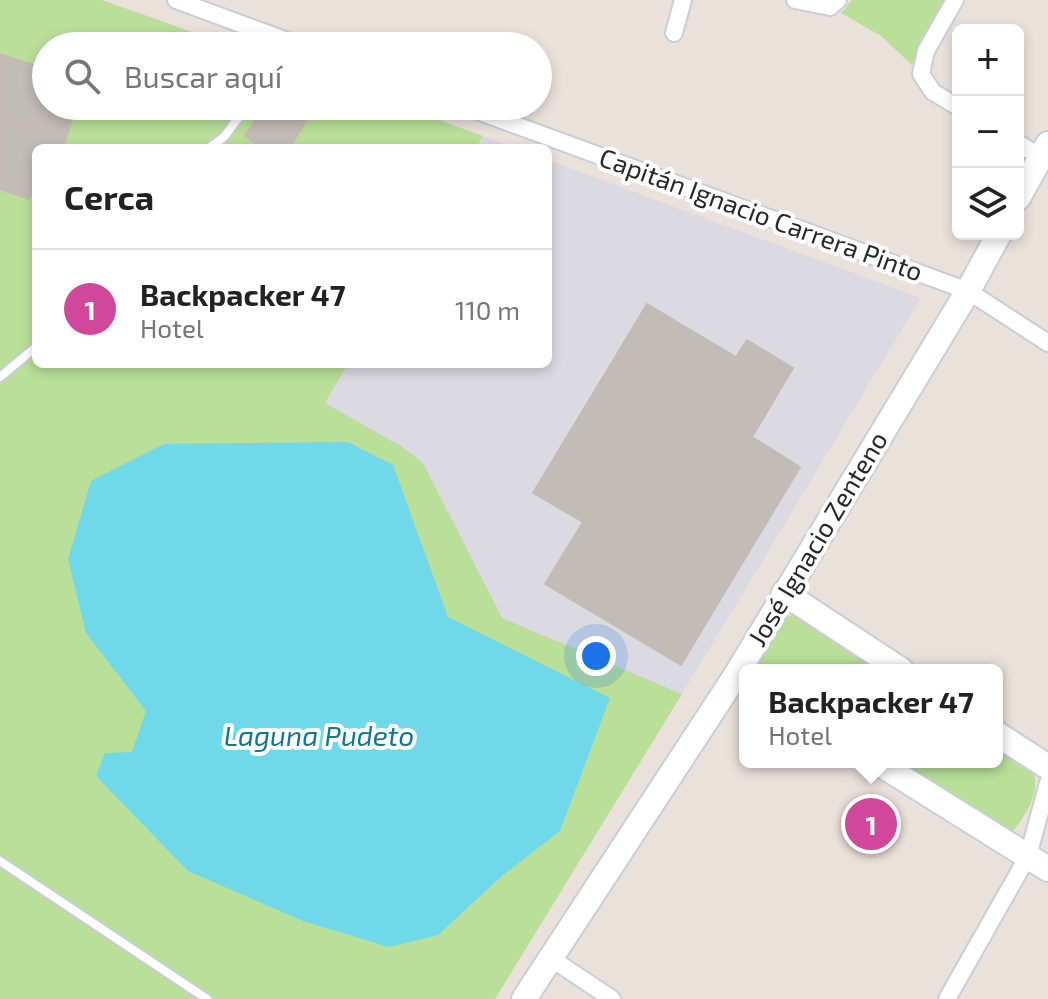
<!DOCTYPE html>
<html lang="es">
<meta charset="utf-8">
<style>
:root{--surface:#fff;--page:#f6f6f6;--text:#222;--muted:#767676;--line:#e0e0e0;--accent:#b45309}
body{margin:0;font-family:"Exo 2",sans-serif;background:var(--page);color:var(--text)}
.controls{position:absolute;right:24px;top:24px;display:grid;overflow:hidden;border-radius:12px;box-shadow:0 4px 12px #0003}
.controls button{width:72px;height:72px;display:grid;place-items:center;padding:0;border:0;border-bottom:2px solid var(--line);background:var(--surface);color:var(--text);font:40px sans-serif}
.you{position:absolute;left:596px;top:656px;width:28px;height:28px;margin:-20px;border:6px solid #fff;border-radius:50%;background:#1a73e8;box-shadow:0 0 0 12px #1a73e833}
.badge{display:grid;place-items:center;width:52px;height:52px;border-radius:50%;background:var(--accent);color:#fff;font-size:26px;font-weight:700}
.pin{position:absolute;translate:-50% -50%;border:4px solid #fff;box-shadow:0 2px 8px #0006}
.popup{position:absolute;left:739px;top:664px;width:264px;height:104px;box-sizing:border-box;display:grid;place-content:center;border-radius:12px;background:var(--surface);filter:drop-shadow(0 2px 6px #0005);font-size:26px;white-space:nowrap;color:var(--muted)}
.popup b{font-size:30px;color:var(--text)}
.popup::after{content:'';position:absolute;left:50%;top:100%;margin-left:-16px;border:16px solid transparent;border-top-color:var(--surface)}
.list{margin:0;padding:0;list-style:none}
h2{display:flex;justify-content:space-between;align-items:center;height:104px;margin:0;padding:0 32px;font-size:34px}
h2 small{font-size:26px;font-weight:400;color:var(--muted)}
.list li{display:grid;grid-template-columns:52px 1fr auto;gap:24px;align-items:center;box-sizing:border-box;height:120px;padding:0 32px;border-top:2px solid var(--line)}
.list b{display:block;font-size:30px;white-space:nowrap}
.list p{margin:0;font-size:26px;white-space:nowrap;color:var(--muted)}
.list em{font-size:26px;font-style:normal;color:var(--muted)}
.icon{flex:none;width:44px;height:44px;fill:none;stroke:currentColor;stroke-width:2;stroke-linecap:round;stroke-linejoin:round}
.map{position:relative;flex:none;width:1048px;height:999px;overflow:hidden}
.search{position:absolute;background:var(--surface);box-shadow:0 4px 12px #0003;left:32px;top:32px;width:520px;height:88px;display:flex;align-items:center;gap:20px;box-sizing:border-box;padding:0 28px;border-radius:44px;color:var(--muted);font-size:30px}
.panel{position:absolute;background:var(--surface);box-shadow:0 4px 12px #0003;left:32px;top:144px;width:520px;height:224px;border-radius:12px}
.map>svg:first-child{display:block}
</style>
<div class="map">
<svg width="1048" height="999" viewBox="0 0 1048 999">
<rect width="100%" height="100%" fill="#eae1da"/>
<!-- industrial -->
<path fill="#dbdae2" d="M483 136 516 148H476Z
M548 160 921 298 682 694 478 608 325 403 348 364H548Z"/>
<!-- green -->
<path fill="#b9df98" d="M0 0H102L232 46H46V106H401L483 136 476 148H36V364H348L325 403 401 446 423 463 502 618 682 694 495 999H0Z
M852 0H954L912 65 881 36 841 13Z
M802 612 890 670H760L758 664 787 617Z
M997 741C1006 747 1023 754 1029 763 1045 787 1027 814 1012 832L900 762H997Z"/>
<!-- water -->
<path fill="#70d9e9" d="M348 442 393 465 448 617 610 698 560 831 503 875 438 935 389 947 303 921 188 871 96 776 105 753 132 752 146 711 86 633 68 559 91 481 164 444Z"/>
<!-- building -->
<path fill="#c2bbb6" stroke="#c5bcb4" stroke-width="2" d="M0 54 46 69V106H76L67 135 0 114Z
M264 106H316L289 148H263L245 136Z
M0 114 67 135 63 148H36V182L29 199 0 189Z
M647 304 736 357 747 340 793 368 752 437 800 467 681 665 545 584 583 522 533 493Z"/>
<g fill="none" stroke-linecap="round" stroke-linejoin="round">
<!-- lane casing -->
<g stroke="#c8ced9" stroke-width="12">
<path id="lane" d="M209 148 224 137 247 106
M0 377 36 347
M0 861 207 999"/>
</g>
<!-- street casing -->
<g stroke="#c8ced9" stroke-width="20">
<path id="street" d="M176 0 301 46
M795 0 830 7 838 0
M955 0 926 51 921 74 933 92 958 107
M674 33 683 0
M464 106 968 291 1048 343
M1018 143 1040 157
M549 957 612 999
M947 999 1028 856 1048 783"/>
</g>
<!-- secondary casing -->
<g stroke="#c8ced9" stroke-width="28">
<path id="secondary" d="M1018 198 1048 144
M784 593 901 670
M997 734 1048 767
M877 762 1048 869
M524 999 736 675 968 291 999 234"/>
</g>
<!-- lane -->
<use href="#lane" stroke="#fff" stroke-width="8"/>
<!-- street -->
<use href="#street" stroke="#fff" stroke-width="16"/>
<!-- secondary -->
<use href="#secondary" stroke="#fff" stroke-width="24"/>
</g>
<g text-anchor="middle" stroke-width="8" stroke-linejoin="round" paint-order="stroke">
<!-- street labels -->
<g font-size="26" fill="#282828" stroke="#fff">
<text transform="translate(761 215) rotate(20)" y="9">Capitán Ignacio Carrera Pinto</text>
<text transform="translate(818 539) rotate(-59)" y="9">José Ignacio Zenteno</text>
</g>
<!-- water labels -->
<g font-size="28" font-style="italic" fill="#127791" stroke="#fff">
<text x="319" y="746">Laguna Pudeto</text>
</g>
</g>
</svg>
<div class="controls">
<button>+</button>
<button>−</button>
<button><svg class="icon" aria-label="layers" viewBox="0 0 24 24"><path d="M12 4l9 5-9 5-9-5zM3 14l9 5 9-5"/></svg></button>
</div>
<div class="you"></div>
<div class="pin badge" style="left:871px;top:824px;background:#d1479c">1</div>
<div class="popup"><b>Backpacker 47</b>Hotel</div>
<div class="search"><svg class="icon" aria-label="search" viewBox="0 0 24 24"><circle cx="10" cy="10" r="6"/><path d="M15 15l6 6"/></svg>Buscar aquí</div>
<section class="panel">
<h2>Cerca<small></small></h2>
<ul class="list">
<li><span class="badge" style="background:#d1479c">1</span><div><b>Backpacker 47</b><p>Hotel</p></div><em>110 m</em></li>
</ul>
</section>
</div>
